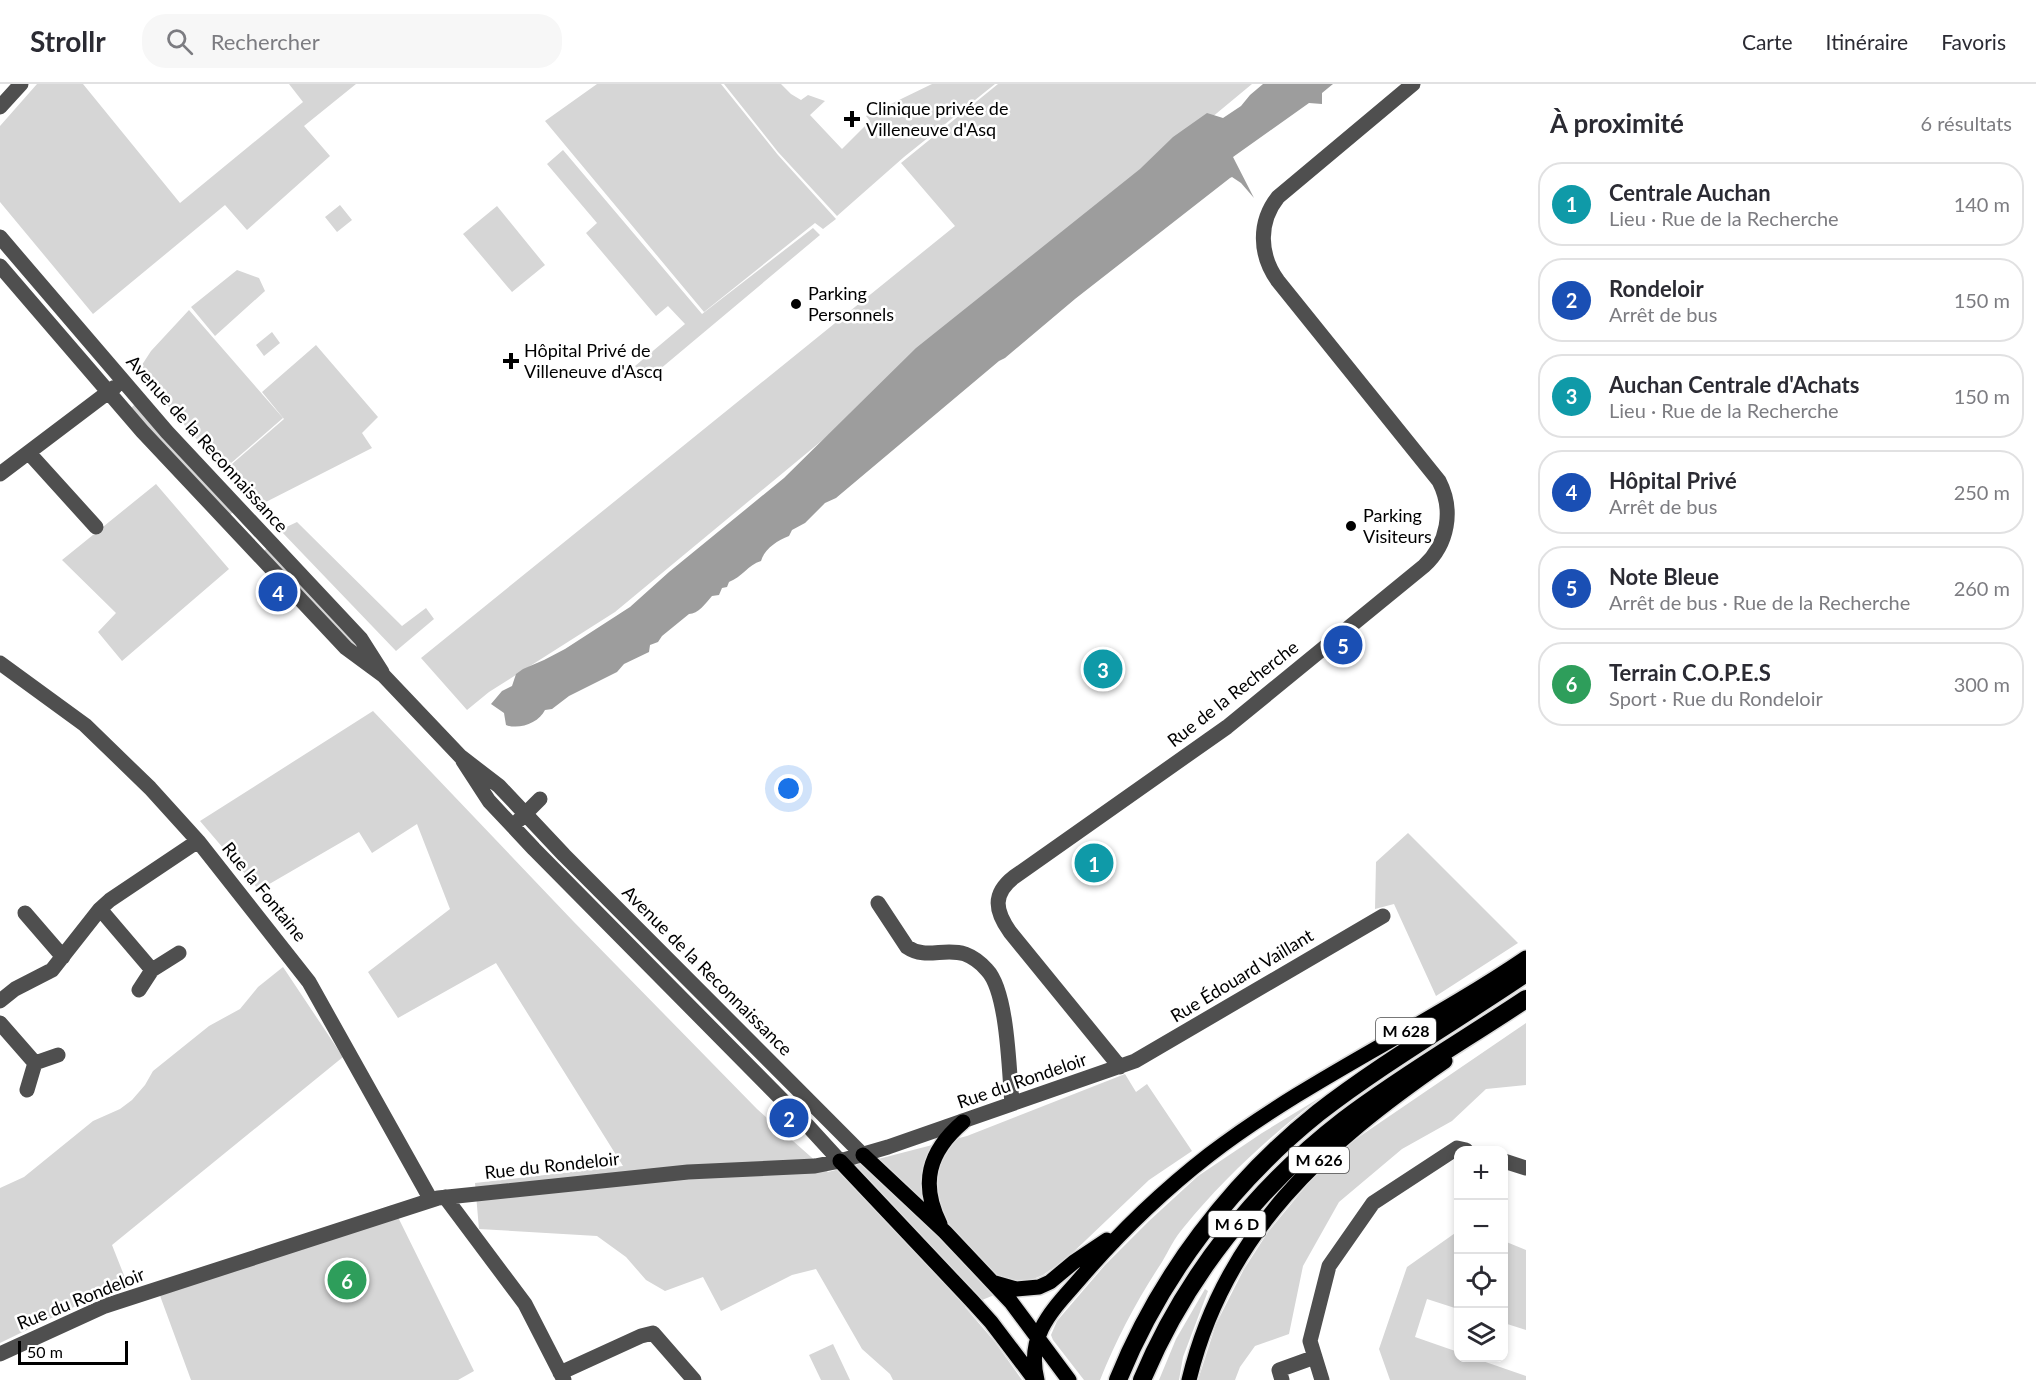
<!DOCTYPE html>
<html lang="fr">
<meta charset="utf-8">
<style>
:root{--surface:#fff;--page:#f7f7f7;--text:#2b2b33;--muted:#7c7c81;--line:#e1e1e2;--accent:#d93025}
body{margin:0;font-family:Lato,sans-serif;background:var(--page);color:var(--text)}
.controls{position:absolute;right:18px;bottom:18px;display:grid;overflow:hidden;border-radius:12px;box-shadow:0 3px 9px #0003}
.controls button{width:54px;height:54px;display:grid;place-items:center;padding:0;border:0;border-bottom:2px solid var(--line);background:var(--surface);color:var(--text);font:30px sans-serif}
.scale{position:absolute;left:18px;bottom:15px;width:110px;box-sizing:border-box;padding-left:6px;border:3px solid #000;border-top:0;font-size:16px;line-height:21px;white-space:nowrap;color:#000;-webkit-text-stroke:4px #fff;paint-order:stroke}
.you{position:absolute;left:789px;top:705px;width:21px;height:21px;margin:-15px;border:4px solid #fff;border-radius:50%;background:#1a73e8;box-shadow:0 0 0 9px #1a73e833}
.badge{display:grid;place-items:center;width:39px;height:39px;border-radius:50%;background:var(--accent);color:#fff;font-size:20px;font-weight:700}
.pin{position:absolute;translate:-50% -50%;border:3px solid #fff;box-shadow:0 2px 6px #0006}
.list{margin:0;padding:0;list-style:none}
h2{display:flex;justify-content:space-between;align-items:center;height:78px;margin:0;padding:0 24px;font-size:26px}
h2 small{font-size:20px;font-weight:400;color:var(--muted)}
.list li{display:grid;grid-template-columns:39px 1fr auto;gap:18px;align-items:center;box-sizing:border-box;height:84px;margin:0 12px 12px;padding:0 12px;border:2px solid var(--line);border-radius:24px}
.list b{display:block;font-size:22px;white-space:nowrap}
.list p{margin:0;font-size:20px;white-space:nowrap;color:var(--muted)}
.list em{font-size:20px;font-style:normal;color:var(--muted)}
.icon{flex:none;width:33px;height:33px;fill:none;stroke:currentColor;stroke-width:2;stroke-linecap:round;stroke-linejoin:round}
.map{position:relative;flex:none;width:1526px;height:1296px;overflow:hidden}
header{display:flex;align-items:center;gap:36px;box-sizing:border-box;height:84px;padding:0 30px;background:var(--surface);border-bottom:2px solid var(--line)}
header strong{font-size:28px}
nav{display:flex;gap:33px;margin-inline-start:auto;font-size:21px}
.search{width:420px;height:54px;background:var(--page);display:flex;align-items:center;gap:15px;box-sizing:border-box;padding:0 21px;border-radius:24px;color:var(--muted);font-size:22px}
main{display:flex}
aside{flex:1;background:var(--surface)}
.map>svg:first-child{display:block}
</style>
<header>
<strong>Strollr</strong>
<div class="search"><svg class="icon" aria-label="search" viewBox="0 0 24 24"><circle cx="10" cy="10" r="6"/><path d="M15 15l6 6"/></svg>Rechercher</div>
<nav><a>Carte</a><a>Itinéraire</a><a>Favoris</a></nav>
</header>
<main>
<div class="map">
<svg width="1526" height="1296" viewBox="0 0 1526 1296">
<rect width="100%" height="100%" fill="#fff"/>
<!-- green -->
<path fill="#d6d6d6" d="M37 0H83L180 119 303 18 289 0H356L304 42 330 72 247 146 225 121 93 230 0 118V42Z
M597 0H721L778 71 836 135 823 145 815 139 704 228 545 37Z
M724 0H781L791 10 801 16 808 11 825 17 810 31 842 65 870 37 866 32 932 0H995L904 73 837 132 778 68Z
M998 0H1252L615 528 489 608 467 626 421 574 955 142 901 79Z
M563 66 702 230 813 144 820 151 647 296 635 282 685 240 668 222 656 232 586 149 597 139 547 80Z
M340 121 352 136 337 148 325 133Z
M497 122 545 181 512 208 463 150Z
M237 186 259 194 265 207 215 252 191 223Z
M189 226 283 334 223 386 138 287 151 267Z
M272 248 280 259 264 272 256 261Z
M316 261 378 333 362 349 372 364 260 421 225 386 284 335 262 308Z
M136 319 235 426 228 433 129 326Z
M156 400 229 485 122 577 98 548 116 529 62 476Z
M297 438 402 542 426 524 434 535 396 567 280 446Z
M269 462 352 551 361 572 261 470Z
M373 627 573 837 757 1025 828 1088 967 1052 1125 990 1136 1008 1147 1000 1192 1067 1149 1096 1066 1175 1043 1191 965 1223 995 1258 1022 1296H893L890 1290 862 1265 816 1185 792 1191 721 1227 703 1193 665 1207 646 1196 626 1173 597 1152 479 1145 475 1099 623 1082 496 879 398 934 368 888 450 825 417 740 372 769 359 748 259 806 200 737Z
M1408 749 1518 859 1436 912 1394 820 1375 825 1376 778Z
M283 883 343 973 112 1161 129 1204 74 1223 0 1259V1104L24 1093 93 1037 120 1025 132 1016 145 1001 153 987 209 942 240 925 258 903Z
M1526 939V1001L1486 1005 1452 1037 1402 1065 1339 1118 1303 1182 1289 1250 1255 1262 1240 1283 1235 1296H1198L1216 1240 1244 1185 1268 1148 1311 1096 1353 1057Z
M1321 1013C1271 1051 1224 1094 1184 1143 1175 1153 1169 1166 1162 1178 1137 1216 1117 1254 1100 1296H1084L1053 1256 1051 1251 1057 1237 1105 1181 1149 1137 1198 1092 1262 1049Z
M392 1121 474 1287 458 1296H191L159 1209Z
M1458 1147V1225L1427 1215 1415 1253 1458 1268V1274H1474L1526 1292V1296H1390L1379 1265 1407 1183Z
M1504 1157 1526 1166V1246L1504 1239Z
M1205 1205 1208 1207 1183 1273 1179 1296H1159L1176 1255Z
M833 1260 850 1296H821L809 1271Z"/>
<!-- water -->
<path fill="#9d9d9d" d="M1263 0H1333L1322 9V20L1309 19 1233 73 1254 114 1241 99 1232 93 1230 94 1075 215 1005 274 999 277 836 414 825 419 805 439 792 446 789 452C777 457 765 464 761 477 748 481 742 493 729 498L727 503 722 504 719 511 712 512C706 519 698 530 689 530L662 552 658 558 650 561 649 568 624 580 617 588 569 612 552 625 545 626C539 639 519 646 506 641L504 629 491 620 502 607 512 602 516 590 523 585 544 576 565 565 630 523 669 488 784 394 916 264 1140 85 1173 53 1207 29 1223 34 1241 22 1250 11Z"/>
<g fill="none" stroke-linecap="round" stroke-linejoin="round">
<!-- major casing -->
<g stroke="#dbdbdb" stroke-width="18">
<path id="major" d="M863 1071 945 1148 1011 1218 1069 1296
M840 1077 972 1217 991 1238 1035 1296
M940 1140C920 1100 928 1068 963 1038
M995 1199 1016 1205 1039 1203 1050 1198 1074 1178 1107 1156
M1037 1296C1025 1248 1056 1223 1084 1190 1122 1146 1164 1106 1209 1071 1308 995 1423 944 1526 874
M1189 1296C1225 1147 1325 1060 1445 977"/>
</g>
<!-- highway casing -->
<g stroke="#dbdbdb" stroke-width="21">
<path id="highway" d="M1118 1296C1160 1192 1231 1099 1318 1029 1384 978 1457 936 1526 889
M1142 1296C1185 1193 1256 1104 1344 1036 1402 992 1466 955 1526 915"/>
</g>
<!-- minor -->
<path stroke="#4f4f4f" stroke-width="15" d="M0 23 21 0
M0 153 167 348 361 555 382 588
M0 182 142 347 346 564 384 592 460 672 499 702 564 771 863 1071
M29 369 96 443
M0 390 115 303
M0 579 85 641 150 704 198 757 309 898 431 1116
M463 677 489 717 534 765 807 1041 840 1077
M519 736 540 715
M878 819 907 863C926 876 944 863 965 870 973 873 981 879 987 886 1008 908 1009 988 1012 1020
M100 825 152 886 139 906
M25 829 63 873
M152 886 179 869
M0 917 15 905 52 886 100 825 110 816 198 757
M0 939 35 979 27 1006
M35 979 58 971
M1120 983 1010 848C995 827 992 810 1014 793L1227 643 1424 482C1448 460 1454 426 1439 397L1278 197C1259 171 1258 138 1278 113L1413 0
M1504 1077 1526 1084
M445 1113 525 1220 564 1296
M0 1270 105 1222 438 1114 688 1088 815 1082 840 1077 888 1063 1135 977 1383 832
M560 1289 641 1252 653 1249 694 1296
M1282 1296 1279 1286 1315 1273
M1322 1296 1310 1257 1329 1182 1373 1119 1457 1064 1466 1066"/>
<!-- major -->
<use href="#major" stroke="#000" stroke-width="15"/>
<!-- highway -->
<use href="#highway" stroke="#000" stroke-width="18"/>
</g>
<!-- markers -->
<g fill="#000" stroke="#fff" stroke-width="2">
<path d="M849 26h6v6h6v6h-6v6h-6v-6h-6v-6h6z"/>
<circle cx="796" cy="220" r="6"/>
<path d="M508 268h6v6h6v6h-6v6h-6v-6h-6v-6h6z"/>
<circle cx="1351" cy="442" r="6"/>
</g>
<g text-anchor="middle" stroke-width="5" stroke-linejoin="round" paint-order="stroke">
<!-- shield labels -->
<g fill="#fff" stroke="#4c4c4c" stroke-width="1.5">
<rect x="1376" y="934" width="60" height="26" rx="4.5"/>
<rect x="1289" y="1063" width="60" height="26" rx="4.5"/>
<rect x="1208.5" y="1127" width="57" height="26" rx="4.5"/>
</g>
<g font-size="16" font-weight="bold" fill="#000">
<text x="1406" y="953">M 628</text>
<text x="1319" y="1082">M 626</text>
<text x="1237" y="1146">M 6 D</text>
</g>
<!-- poi labels -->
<g font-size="18" fill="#000" stroke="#fff" text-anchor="start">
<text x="866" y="31">Clinique privée de<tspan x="866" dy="21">Villeneuve d'Asq</tspan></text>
<text x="808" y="216">Parking<tspan x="808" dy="21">Personnels</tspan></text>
<text x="524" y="273">Hôpital Privé de<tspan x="524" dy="21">Villeneuve d'Ascq</tspan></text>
<text x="1363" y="438">Parking<tspan x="1363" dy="21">Visiteurs</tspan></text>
</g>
<!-- street labels -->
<g font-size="18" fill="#000" stroke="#fff">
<text transform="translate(207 360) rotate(48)" y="6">Avenue de la Reconnaissance</text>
<text transform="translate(1233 610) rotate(-38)" y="6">Rue de la Recherche</text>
<text transform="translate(264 808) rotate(51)" y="6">Rue la Fontaine</text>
<text transform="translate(707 887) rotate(45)" y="6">Avenue de la Reconnaissance</text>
<text transform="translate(1242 892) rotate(-31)" y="6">Rue Édouard Vaillant</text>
<text transform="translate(1022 997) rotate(-19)" y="6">Rue du Rondeloir</text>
<text transform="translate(552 1082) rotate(-6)" y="6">Rue du Rondeloir</text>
<text transform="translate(81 1215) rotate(-22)" y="6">Rue du Rondeloir</text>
</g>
</g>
</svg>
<div class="controls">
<button>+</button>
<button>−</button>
<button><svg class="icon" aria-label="locate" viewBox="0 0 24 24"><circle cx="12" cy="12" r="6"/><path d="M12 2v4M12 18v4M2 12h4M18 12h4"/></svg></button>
<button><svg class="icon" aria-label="layers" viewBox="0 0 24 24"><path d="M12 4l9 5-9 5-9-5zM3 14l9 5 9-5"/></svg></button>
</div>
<div class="scale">50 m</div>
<div class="you"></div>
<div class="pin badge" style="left:1094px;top:779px;background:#0f9aa8">1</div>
<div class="pin badge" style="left:789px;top:1034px;background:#1a4fb4">2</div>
<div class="pin badge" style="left:1103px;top:585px;background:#0f9aa8">3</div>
<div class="pin badge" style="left:278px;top:508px;background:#1a4fb4">4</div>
<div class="pin badge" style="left:1343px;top:561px;background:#1a4fb4">5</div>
<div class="pin badge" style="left:347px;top:1196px;background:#2e9e5b">6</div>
</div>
<aside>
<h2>À proximité<small>6 résultats</small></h2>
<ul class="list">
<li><span class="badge" style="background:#0f9aa8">1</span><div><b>Centrale Auchan</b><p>Lieu · Rue de la Recherche</p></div><em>140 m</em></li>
<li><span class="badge" style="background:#1a4fb4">2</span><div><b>Rondeloir</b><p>Arrêt de bus</p></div><em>150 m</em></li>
<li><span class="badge" style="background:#0f9aa8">3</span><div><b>Auchan Centrale d'Achats</b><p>Lieu · Rue de la Recherche</p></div><em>150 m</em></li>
<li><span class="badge" style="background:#1a4fb4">4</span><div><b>Hôpital Privé</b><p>Arrêt de bus</p></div><em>250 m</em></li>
<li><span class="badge" style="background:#1a4fb4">5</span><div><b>Note Bleue</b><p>Arrêt de bus · Rue de la Recherche</p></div><em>260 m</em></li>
<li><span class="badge" style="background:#2e9e5b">6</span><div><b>Terrain C.O.P.E.S</b><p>Sport · Rue du Rondeloir</p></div><em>300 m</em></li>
</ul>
</aside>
</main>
